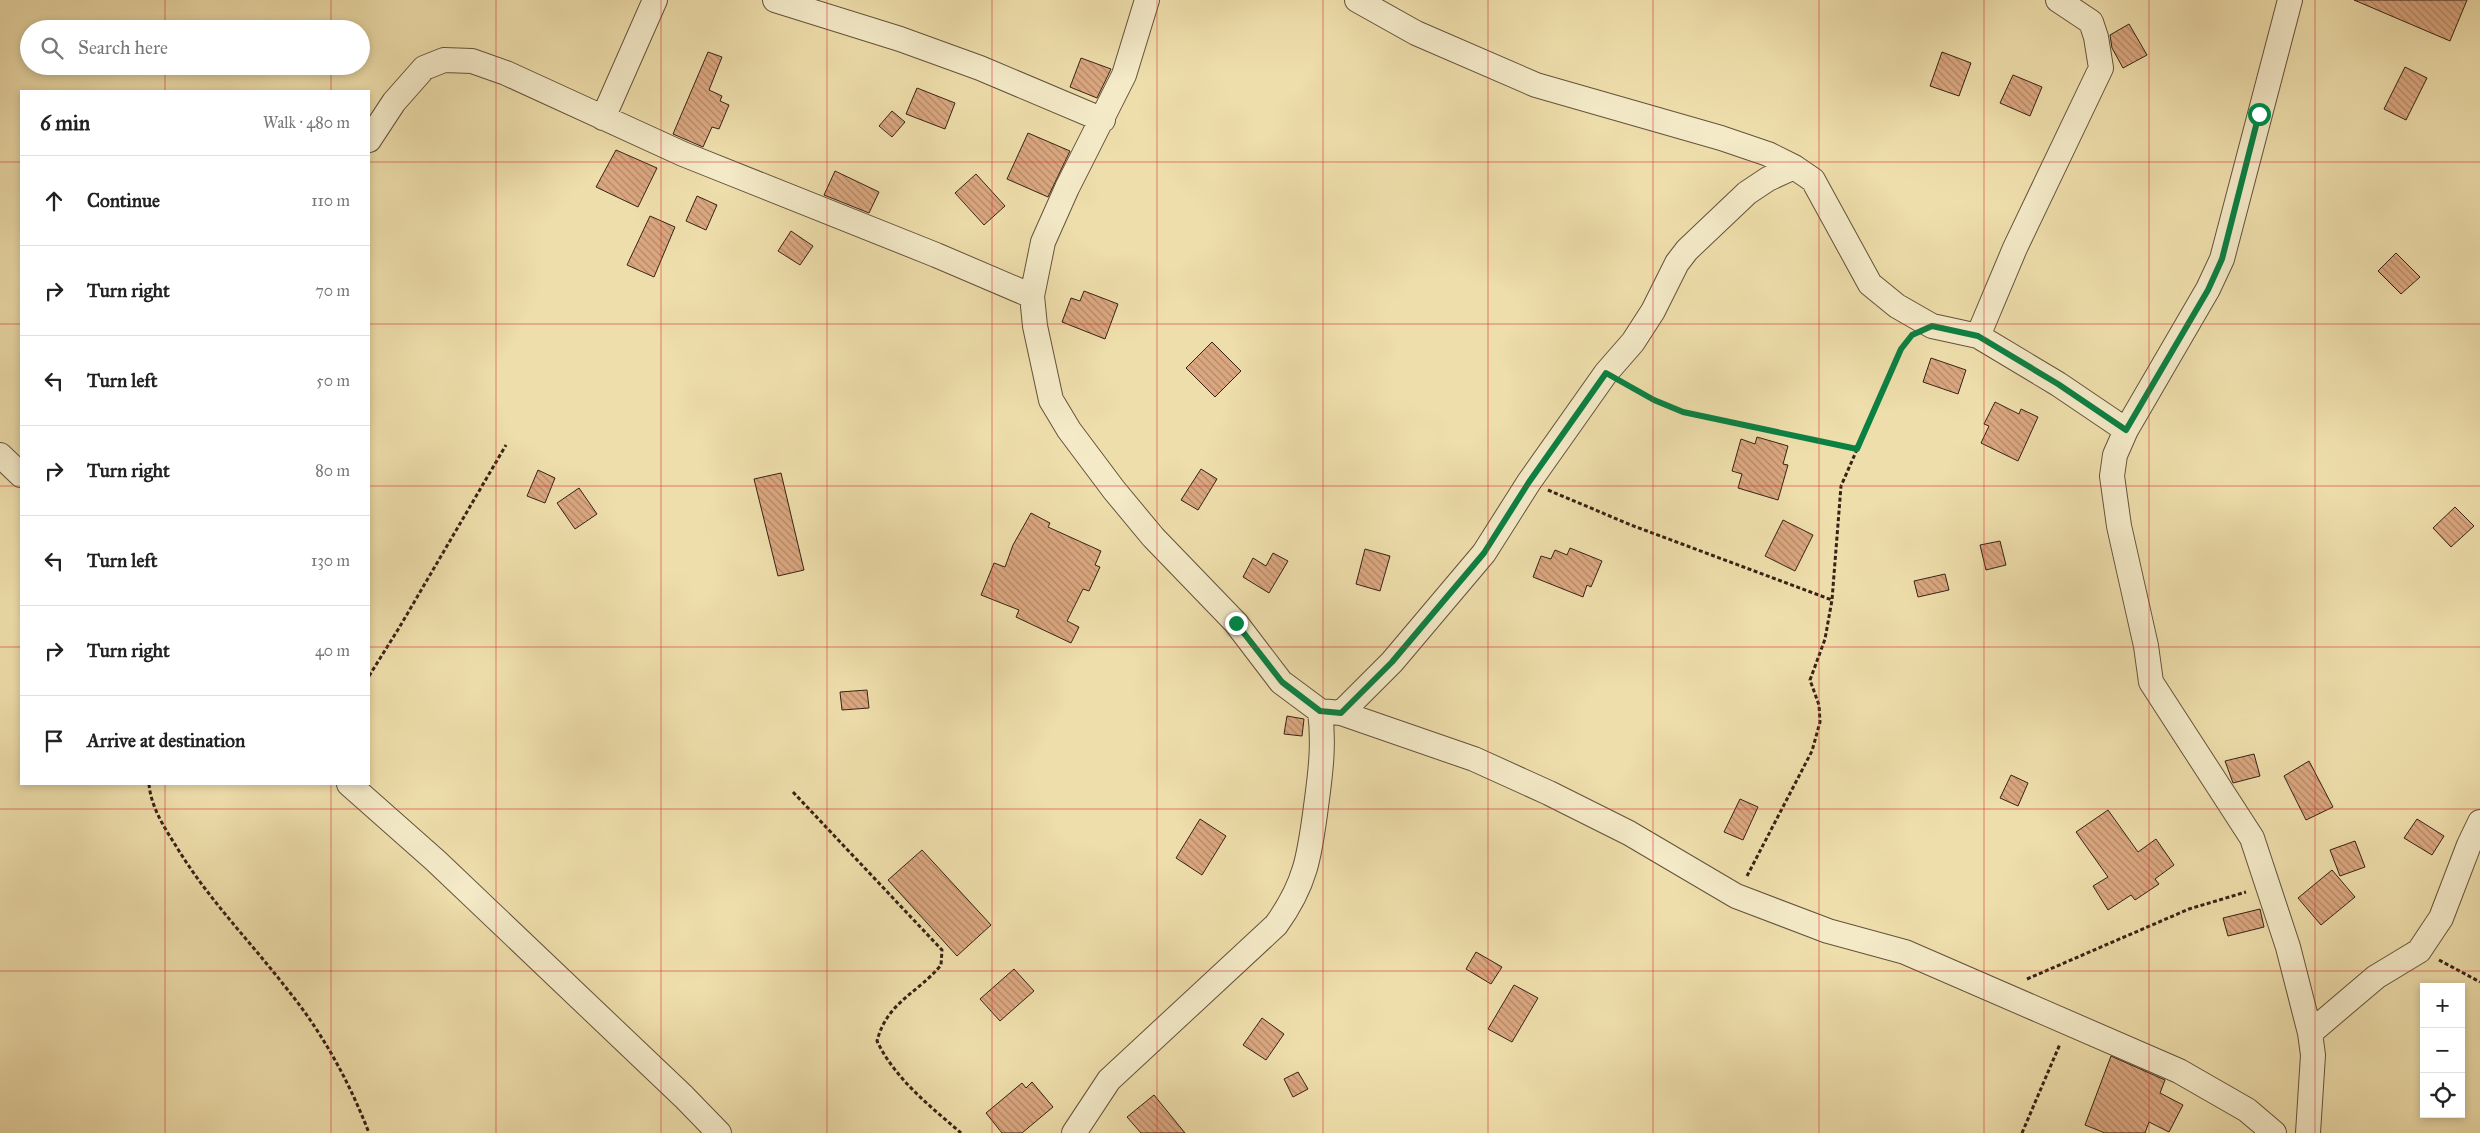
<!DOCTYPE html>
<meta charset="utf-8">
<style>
:root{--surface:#fff;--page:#f6f6f6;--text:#222;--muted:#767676;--line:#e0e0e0}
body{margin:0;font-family:"IM FELL Great Primer",serif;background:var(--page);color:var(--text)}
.controls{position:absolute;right:15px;bottom:15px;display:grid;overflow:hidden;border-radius:0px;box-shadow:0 2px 8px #0003}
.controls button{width:45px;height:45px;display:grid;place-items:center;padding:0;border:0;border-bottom:1px solid var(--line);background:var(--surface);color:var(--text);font:25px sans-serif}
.stop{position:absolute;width:15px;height:15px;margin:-11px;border:4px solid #0b8043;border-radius:50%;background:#fff}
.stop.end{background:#0b8043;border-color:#fff;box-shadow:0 1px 5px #0008}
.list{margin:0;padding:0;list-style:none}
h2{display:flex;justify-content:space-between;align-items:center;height:65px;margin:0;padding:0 20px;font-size:21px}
h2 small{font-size:16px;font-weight:400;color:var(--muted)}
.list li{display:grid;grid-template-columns:32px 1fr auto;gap:15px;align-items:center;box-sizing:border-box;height:90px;padding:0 20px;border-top:1px solid var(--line)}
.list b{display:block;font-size:19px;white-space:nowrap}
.list em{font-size:16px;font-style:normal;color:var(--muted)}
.icon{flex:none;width:28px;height:28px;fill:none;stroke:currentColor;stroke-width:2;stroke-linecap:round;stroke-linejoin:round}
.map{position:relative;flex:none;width:2480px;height:1133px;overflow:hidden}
.search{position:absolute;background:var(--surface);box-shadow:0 2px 8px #0003;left:20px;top:20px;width:350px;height:55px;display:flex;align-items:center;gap:12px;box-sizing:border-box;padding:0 18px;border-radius:28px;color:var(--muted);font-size:19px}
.panel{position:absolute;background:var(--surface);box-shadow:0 2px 8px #0003;left:20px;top:90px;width:350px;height:695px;border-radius:0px}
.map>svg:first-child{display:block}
</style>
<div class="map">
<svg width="2480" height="1133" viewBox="0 0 2480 1133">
<defs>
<pattern id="building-back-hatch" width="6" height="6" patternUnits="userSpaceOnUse" patternTransform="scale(1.25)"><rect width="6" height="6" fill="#dba780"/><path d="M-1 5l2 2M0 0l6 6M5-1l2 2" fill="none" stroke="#b28868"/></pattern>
</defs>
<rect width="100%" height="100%" fill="#eedeab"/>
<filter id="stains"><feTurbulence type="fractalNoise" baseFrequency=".004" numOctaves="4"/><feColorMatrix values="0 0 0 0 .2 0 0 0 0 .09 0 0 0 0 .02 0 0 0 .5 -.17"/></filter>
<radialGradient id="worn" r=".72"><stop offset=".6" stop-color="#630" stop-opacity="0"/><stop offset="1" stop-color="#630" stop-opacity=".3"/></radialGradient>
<!-- building -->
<path fill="url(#building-back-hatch)" stroke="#362316" d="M2354 0H2467L2450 41Z
M2129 24 2147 55 2123 68 2112 48 2110 35Z
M708 52 722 57 709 90 722 96 720 101 729 105 719 129 712 127 703 147 673 134Z
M1942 52 1971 63 1959 96 1930 86Z
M1081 58 1111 69 1097 98 1070 87Z
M2405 67 2427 78 2406 120 2384 109Z
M2013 75 2042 87 2030 116 2000 103Z
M917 88 955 103 945 129 906 114Z
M892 111 905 122 892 137 879 126Z
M1028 133 1070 151 1048 197 1007 179Z
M616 150 657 168 638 207 596 187Z
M835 171 879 192 869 213 824 195Z
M976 174 1005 206 984 225 955 193Z
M697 196 717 205 706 230 686 221Z
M650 216 675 227 654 277 627 265Z
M791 231 813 246 800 265 778 251Z
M2396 253 2420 277 2401 294 2378 271Z
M1084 291 1118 304 1105 339 1062 322 1071 298 1080 301Z
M1212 342 1241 371 1215 397 1186 368Z
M1931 358 1966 370 1958 394 1923 382Z
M1995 402 2019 414 2021 409 2038 417 2018 461 1981 443 1989 426 1984 424Z
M1757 437 1788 446 1783 464 1788 465 1778 500 1738 488 1742 474 1732 471 1741 439 1755 444Z
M1201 469 1217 479 1198 510 1181 500Z
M538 470 555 478 545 503 527 496Z
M781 473 804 570 778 576 754 479Z
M579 488 597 514 575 529 557 503Z
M2455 507 2474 526 2451 547 2433 528Z
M1031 513 1050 523 1048 527 1101 551 1095 565 1100 567 1089 591 1083 589 1067 621 1079 627 1071 643 1016 617 1019 610 981 595 994 563 1005 567 1013 545Z
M1783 520 1813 535 1795 571 1765 556Z
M2000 541 2006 565 1986 570 1980 545Z
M1570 548 1602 561 1591 587 1587 585 1583 597 1533 577 1541 556 1551 559 1555 550 1567 555Z
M1365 549 1390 556 1380 591 1356 584Z
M1273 553 1288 561 1269 593 1243 577 1253 558 1266 566Z
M1945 574 1949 590 1918 597 1914 581Z
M867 690 869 708 842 710 840 692Z
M1287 716 1304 719 1302 736 1284 734Z
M2254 754 2260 776 2233 783 2225 761Z
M2309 761 2333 807 2306 820 2284 776Z
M2011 775 2028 783 2018 806 2000 798Z
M1740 799 1758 807 1743 840 1724 832Z
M2108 810 2138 852 2156 839 2174 865 2155 879 2159 884 2135 900 2131 895 2108 910 2093 886 2108 877 2076 832Z
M1200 819 1226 836 1202 875 1176 858Z
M2417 819 2444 836 2432 855 2404 838Z
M2355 841 2365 867 2340 876 2330 850Z
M922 850 991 925 957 956 888 880Z
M2332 870 2355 897 2321 925 2298 898Z
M2260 909 2264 927 2228 936 2223 918Z
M1476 952 1502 967 1491 984 1466 969Z
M1014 969 1034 991 1000 1021 980 999Z
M1514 985 1538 998 1512 1042 1488 1029Z
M1262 1018 1284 1034 1266 1060 1243 1045Z
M2111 1056 2165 1080 2160 1093 2183 1105 2169 1132 2149 1122 2145 1133H2105L2085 1125Z
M1298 1072 1308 1089 1293 1097 1284 1079Z
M1032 1082 1053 1107 1022 1133H1002L986 1113 1022 1083 1026 1088Z
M1154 1095 1185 1133H1141L1127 1117Z"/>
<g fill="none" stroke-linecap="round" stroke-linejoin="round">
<!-- minor casing -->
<g stroke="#64523b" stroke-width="26">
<path id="minor" d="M775 0 900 39 980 68 1103 120
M1357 0 1416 33 1536 85 1721 138 1768 154 1794 167 1813 180 1870 284 1897 306 1932 326 1978 336 2058 384 2126 430
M2290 0 2222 259 2208 289 2126 430 2115 455 2112 476 2119 526 2146 646 2151 682 2252 838 2288 947 2310 1033 2313 1055 2308 1133
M603 118 655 0
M369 140 394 102 424 68 444 60 472 61 506 73 683 154 936 255 1032 296
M1978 336 2015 248 2101 68 2096 37 2091 22 2058 0
M0 455 21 475
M1320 711 1341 713 1474 759 1549 793 1629 833 1736 896 1828 931 1905 952 2179 1071 2247 1110 2274 1133
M1341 713 1392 662 1484 553 1529 482 1606 373 1633 342 1653 311 1677 263 1687 250 1747 193 1768 179 1794 167
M349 784 436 861 684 1097 719 1133
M2310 1033 2376 977 2419 951 2441 918 2469 845 2480 822
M1074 1133 1109 1080 1276 925C1308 881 1310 851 1317 799 1321 769 1324 742 1320 711L1281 682 1236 623 1153 537 1114 490 1069 430 1051 400 1035 326 1032 296 1043 242 1067 188 1124 75 1147 0"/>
</g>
<!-- path -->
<path stroke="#362316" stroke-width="3" stroke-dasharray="4 2.5" stroke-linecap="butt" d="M1626 385 1655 400 1683 412 1857 449
M1548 490 1631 525 1832 600
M369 676 399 628 506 445
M149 784C151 807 164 827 176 846 208 899 249 940 287 989 322 1032 349 1081 369 1133
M793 792 942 950 941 965C917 994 887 1002 877 1041 895 1079 930 1106 961 1133
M1747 876 1812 751 1820 722 1819 705 1810 680 1825 639 1832 600 1841 486 1901 349 1909 338
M2439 960 2480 982
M2027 979 2189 909 2246 892
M2022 1133 2060 1044"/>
<!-- minor -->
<use href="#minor" stroke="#f4eac8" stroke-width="24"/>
</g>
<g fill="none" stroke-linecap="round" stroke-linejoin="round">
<!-- route -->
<path stroke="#0b8043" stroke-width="6" d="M1236 623 1282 682 1320 711 1341 713 1392 662 1484 553 1529 482 1606 373 1654 400 1683 412 1857 449 1901 349 1912 335 1932 326 1978 336 2058 384 2126 430 2208 290 2222 259 2259 114"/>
</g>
<!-- grid -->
<path fill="none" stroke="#d62828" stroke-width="1" stroke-opacity="0.55" d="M165 0V29M331 0V29M496 0V1133M661 0V1133M827 0V1133M992 0V1133M1157 0V1133M1323 0V1133M1488 0V1133M1653 0V1133M1819 0V1133M1984 0V1133M2149 0V1133M2315 0V1133M165 66V91M331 66V91M0 162H21M369 162H2480M0 324H21M369 324H2480M0 486H21M369 486H2480M0 647H21M369 647H2480M165 784V1133M331 784V1133M0 809H2480M0 971H2480"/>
<rect width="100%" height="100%" filter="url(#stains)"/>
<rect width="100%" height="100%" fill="url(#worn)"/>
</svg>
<div class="controls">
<button>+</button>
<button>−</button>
<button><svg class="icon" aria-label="locate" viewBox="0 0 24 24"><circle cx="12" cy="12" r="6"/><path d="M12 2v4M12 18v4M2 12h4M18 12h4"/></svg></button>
</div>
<div class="stop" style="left:2259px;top:114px"></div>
<div class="stop end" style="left:1236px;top:623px"></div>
<div class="search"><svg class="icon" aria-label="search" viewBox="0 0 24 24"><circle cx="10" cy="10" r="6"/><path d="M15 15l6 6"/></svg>Search here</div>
<section class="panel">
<h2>6 min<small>Walk · 480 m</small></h2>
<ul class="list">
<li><svg class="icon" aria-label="ahead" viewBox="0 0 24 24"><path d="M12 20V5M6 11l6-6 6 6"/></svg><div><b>Continue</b></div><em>110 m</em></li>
<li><svg class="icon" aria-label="right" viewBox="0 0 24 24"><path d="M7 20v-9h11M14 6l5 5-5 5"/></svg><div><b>Turn right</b></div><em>70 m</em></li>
<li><svg class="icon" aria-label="left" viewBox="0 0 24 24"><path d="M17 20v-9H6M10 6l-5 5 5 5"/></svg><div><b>Turn left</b></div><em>50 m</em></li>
<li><svg class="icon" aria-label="right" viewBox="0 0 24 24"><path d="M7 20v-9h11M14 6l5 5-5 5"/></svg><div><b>Turn right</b></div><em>80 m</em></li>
<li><svg class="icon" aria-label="left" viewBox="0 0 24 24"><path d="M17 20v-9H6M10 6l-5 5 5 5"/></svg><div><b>Turn left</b></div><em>130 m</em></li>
<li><svg class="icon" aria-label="right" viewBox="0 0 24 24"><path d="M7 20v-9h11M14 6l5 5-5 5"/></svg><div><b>Turn right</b></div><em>40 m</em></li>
<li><svg class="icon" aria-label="arrive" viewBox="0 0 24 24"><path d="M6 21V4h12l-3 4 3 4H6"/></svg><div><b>Arrive at destination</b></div></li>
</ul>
</section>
</div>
